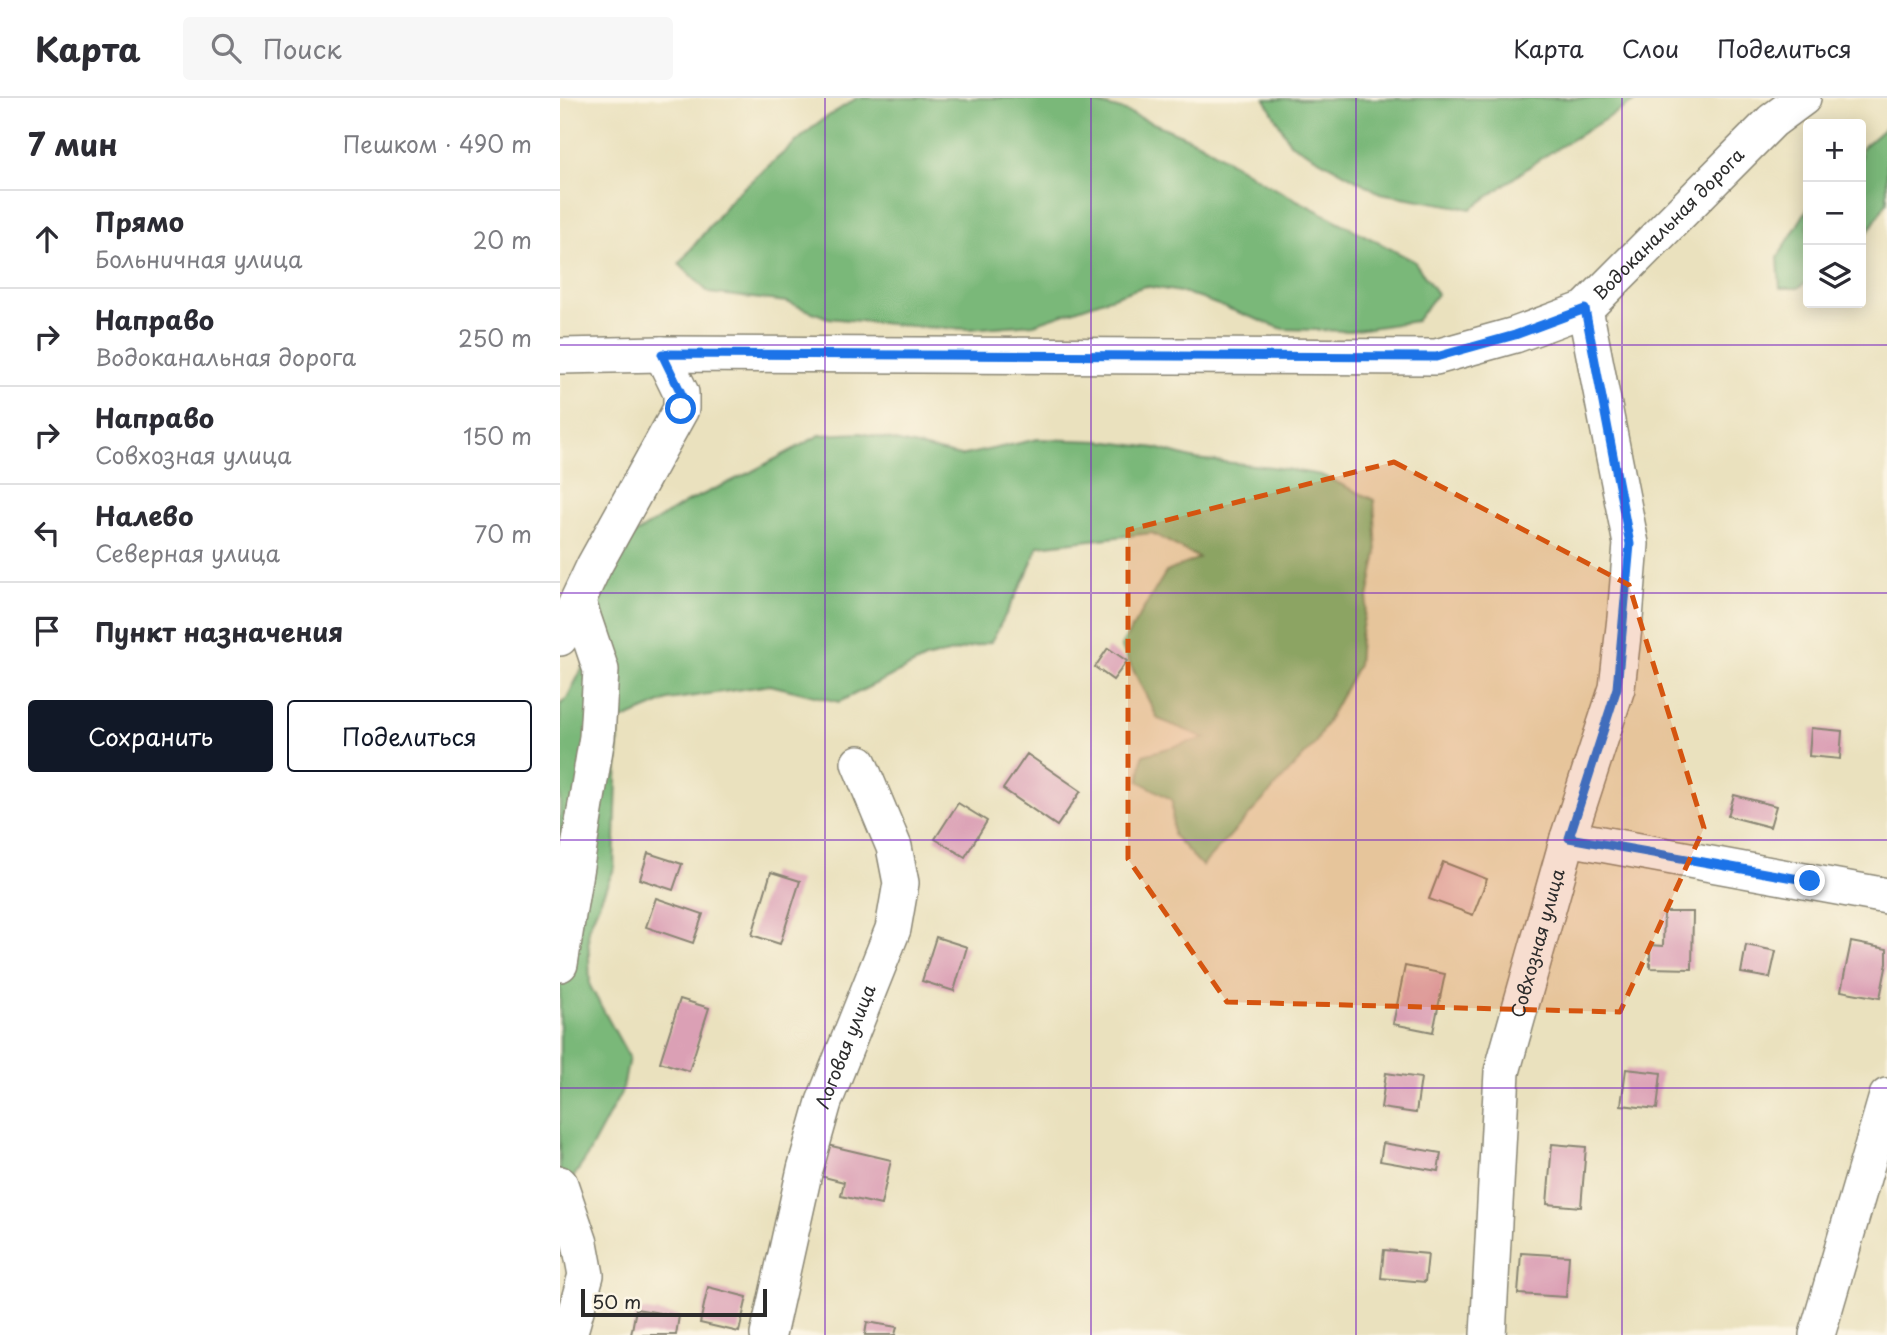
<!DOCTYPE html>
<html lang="ru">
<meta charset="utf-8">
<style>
:root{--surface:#fff;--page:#f7f7f7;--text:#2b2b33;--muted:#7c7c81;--line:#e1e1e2;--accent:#111827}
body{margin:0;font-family:"Playpen Sans",sans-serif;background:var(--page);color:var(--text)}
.controls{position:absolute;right:21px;top:21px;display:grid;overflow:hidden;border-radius:7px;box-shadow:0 4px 18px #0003}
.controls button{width:63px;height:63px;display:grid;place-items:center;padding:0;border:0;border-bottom:2px solid var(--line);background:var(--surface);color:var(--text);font:35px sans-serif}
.scale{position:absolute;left:21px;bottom:18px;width:186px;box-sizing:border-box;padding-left:7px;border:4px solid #2b2b2b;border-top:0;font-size:19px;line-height:24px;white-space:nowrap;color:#2b2b2b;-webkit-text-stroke:5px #fcf5e5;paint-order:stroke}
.stop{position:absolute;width:21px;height:21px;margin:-16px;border:5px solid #1a73e8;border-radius:50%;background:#fff}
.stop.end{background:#1a73e8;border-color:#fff;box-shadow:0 2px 7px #0008}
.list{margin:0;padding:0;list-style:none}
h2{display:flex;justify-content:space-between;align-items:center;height:91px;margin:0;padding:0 28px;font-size:30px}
h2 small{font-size:23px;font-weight:400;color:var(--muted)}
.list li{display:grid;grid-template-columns:46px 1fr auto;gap:21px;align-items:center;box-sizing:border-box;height:98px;padding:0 28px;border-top:2px solid var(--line)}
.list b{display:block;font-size:26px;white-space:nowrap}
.list p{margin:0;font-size:23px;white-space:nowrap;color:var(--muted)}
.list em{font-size:23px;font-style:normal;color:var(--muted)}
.actions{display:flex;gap:14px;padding:21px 28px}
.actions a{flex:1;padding:16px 0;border:2px solid var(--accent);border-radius:7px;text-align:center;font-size:24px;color:var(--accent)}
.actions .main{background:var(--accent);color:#fff}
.icon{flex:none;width:38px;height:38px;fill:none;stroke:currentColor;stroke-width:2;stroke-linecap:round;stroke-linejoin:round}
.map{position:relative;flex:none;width:1327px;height:1237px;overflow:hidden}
header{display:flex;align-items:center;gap:42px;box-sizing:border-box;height:98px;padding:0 35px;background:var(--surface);border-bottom:2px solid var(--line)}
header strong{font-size:33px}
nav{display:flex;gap:38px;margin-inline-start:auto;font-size:24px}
.search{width:490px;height:63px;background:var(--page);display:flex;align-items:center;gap:18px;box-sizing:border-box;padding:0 24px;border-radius:7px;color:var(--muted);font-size:26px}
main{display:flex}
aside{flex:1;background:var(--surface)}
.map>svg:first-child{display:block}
</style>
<header>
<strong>Карта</strong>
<div class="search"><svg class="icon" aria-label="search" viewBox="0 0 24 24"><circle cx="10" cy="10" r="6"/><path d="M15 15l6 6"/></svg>Поиск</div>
<nav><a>Карта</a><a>Слои</a><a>Поделиться</a></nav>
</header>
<main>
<aside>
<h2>7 мин<small>Пешком · 490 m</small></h2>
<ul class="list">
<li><svg class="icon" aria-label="ahead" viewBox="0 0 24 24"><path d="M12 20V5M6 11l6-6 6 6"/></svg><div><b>Прямо</b><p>Больничная улица</p></div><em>20 m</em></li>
<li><svg class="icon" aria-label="right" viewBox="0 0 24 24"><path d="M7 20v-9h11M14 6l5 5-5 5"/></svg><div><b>Направо</b><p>Водоканальная дорога</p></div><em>250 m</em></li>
<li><svg class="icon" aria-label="right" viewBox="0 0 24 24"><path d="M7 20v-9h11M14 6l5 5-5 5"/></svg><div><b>Направо</b><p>Совхозная улица</p></div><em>150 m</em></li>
<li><svg class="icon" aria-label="left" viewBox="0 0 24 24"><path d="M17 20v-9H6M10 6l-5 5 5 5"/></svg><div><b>Налево</b><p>Северная улица</p></div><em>70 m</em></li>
<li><svg class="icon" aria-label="arrive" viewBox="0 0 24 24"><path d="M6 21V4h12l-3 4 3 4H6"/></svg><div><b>Пункт назначения</b></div></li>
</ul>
<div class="actions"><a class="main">Сохранить</a><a>Поделиться</a></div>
</aside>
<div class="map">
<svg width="1327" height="1237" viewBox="0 0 1327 1237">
<rect width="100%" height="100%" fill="#fcf5e5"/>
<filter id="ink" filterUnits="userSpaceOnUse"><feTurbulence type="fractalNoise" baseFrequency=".0143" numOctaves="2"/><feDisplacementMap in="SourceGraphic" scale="14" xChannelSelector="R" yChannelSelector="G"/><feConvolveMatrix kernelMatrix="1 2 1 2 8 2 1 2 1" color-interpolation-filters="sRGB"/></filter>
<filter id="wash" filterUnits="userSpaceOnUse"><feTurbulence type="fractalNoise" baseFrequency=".00686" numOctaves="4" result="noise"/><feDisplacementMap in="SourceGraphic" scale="28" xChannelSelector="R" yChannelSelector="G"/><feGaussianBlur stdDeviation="1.57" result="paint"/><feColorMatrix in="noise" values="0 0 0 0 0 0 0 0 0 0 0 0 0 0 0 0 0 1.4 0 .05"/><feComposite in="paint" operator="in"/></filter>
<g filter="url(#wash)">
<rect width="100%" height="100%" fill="#eae1be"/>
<!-- forest -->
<path fill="#7ab879" stroke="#527252" stroke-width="2" d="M297 0H516L565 13 640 45 706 86 854 163 877 196 856 223 790 233 723 231 626 195 585 188 474 226 409 231 362 229 268 220 227 204 149 195 119 166 174 98 259 24Z
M1080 0 980 61 911 111 820 95 730 45 705 1Z
M1325 30 1327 31V104L1301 145V51Z
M1248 110V183L1238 190H1220L1218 159Z
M301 335 400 358 478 341 541 343 596 350 635 361 712 369 761 377 814 402 817 455 800 539 798 567 755 646 642 768 613 737 612 702 579 683 583 657 645 640 598 621 561 548 606 474 639 460 592 435 478 448 466 478 431 544 365 561 279 604 210 587 108 602 59 623 54 771 28 831 30 888 69 959 63 991 25 1062 0 1099V607L7 600 39 538 40 464 72 438 125 405 191 374 260 337Z"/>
<g id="blocks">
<!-- building -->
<path fill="#dba0b5" d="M548 550 567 563 553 582 535 569Z
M1251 630 1282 633 1280 661 1249 658Z
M467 656 521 693 497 728 443 691Z
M1174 697 1216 708 1210 729 1168 718Z
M398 705 427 723 405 759 375 741Z
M88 755 122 766 113 792 80 781Z
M883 764 927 781 913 817 869 801Z
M211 774 240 783 220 846 192 837Z
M96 800 143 816 133 845 86 829Z
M1104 814H1133L1132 871 1090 870V847L1103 848Z
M376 839 407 849 394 893 362 883Z
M1291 844 1327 851V865L1320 900 1281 893Z
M1186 847 1216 853 1210 880 1181 875Z
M845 868 885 876 873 934 833 926Z
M120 901 149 910 129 973 100 964Z
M1066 971 1101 975 1097 1011 1061 1007Z
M826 975 861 980 856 1015 821 1010Z
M823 1045 881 1055 878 1073 820 1063Z
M263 1046 331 1062 321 1107 281 1098 284 1084 256 1077Z
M992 1046 1026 1049 1021 1109 987 1106Z
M824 1152 868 1156 865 1184 821 1180Z
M961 1155 1009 1158 1006 1199 958 1196Z
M148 1189 187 1199 179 1234 140 1225Z
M76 1211 119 1218 116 1237H71Z
M307 1224 337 1229 335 1237H305Z"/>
</g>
</g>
<g filter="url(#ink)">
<use href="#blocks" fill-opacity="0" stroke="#8a8674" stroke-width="2"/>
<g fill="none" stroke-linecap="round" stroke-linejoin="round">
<!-- minor casing -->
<g stroke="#8a8674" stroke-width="38">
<g id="minor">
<path id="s1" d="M0 258 102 256 876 259 955 237 1025 211 1212 23 1243 0"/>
<path d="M0 540 34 468 121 311V295L102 256"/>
<path d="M1008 740 1327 798"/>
<path d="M0 866 37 639 41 572 18 504"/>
<path d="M0 1086 20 1145 26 1177 9 1237"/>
<path id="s2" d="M208 1237 245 1071 264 1004 333 831 341 785 334 749 299 665"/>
<path id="s3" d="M928 1237 942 974 1008 740 1057 590 1065 520 1071 446 1025 211"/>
<path d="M1257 1237 1327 998"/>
</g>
</g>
<!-- minor -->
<use href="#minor" stroke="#fff" stroke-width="35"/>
</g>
</g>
<g fill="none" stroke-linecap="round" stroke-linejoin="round" filter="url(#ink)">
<!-- route -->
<path stroke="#1a73e8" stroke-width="9" d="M121 311V295L102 256 876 259 955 237 1025 211 1070 446 1057 590 1009 740 1250 783"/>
</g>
<!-- marked area -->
<path fill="#d5540f" fill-opacity="0.2" stroke="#d5540f" stroke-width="5" stroke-dasharray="14 9" stroke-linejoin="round" d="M834 364 1069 487 1144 730 1060 914 667 904 568 761V432Z"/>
<!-- grid -->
<path fill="none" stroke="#7b2cbf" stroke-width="2" stroke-opacity="0.55" d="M265 0V1237M531 0V1237M796 0V1237M1062 0V1237M0 247H1327M0 495H1327M0 742H1327M0 990H1327"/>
<g text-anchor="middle" stroke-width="7" stroke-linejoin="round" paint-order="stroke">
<!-- street labels -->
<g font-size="18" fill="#2b2b2b" stroke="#fcf5e5">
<text dy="6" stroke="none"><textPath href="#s1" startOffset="1152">Водоканальная дорога</textPath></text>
<text dy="6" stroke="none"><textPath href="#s3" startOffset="397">Совхозная улица</textPath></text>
<text dy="6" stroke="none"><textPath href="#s2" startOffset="299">Логовая улица</textPath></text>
</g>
</g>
</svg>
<div class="controls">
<button>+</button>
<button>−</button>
<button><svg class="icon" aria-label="layers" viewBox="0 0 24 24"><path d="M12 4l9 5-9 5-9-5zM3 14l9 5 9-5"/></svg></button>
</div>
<div class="scale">50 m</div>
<div class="stop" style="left:121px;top:311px"></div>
<div class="stop end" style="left:1250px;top:783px"></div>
</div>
</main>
